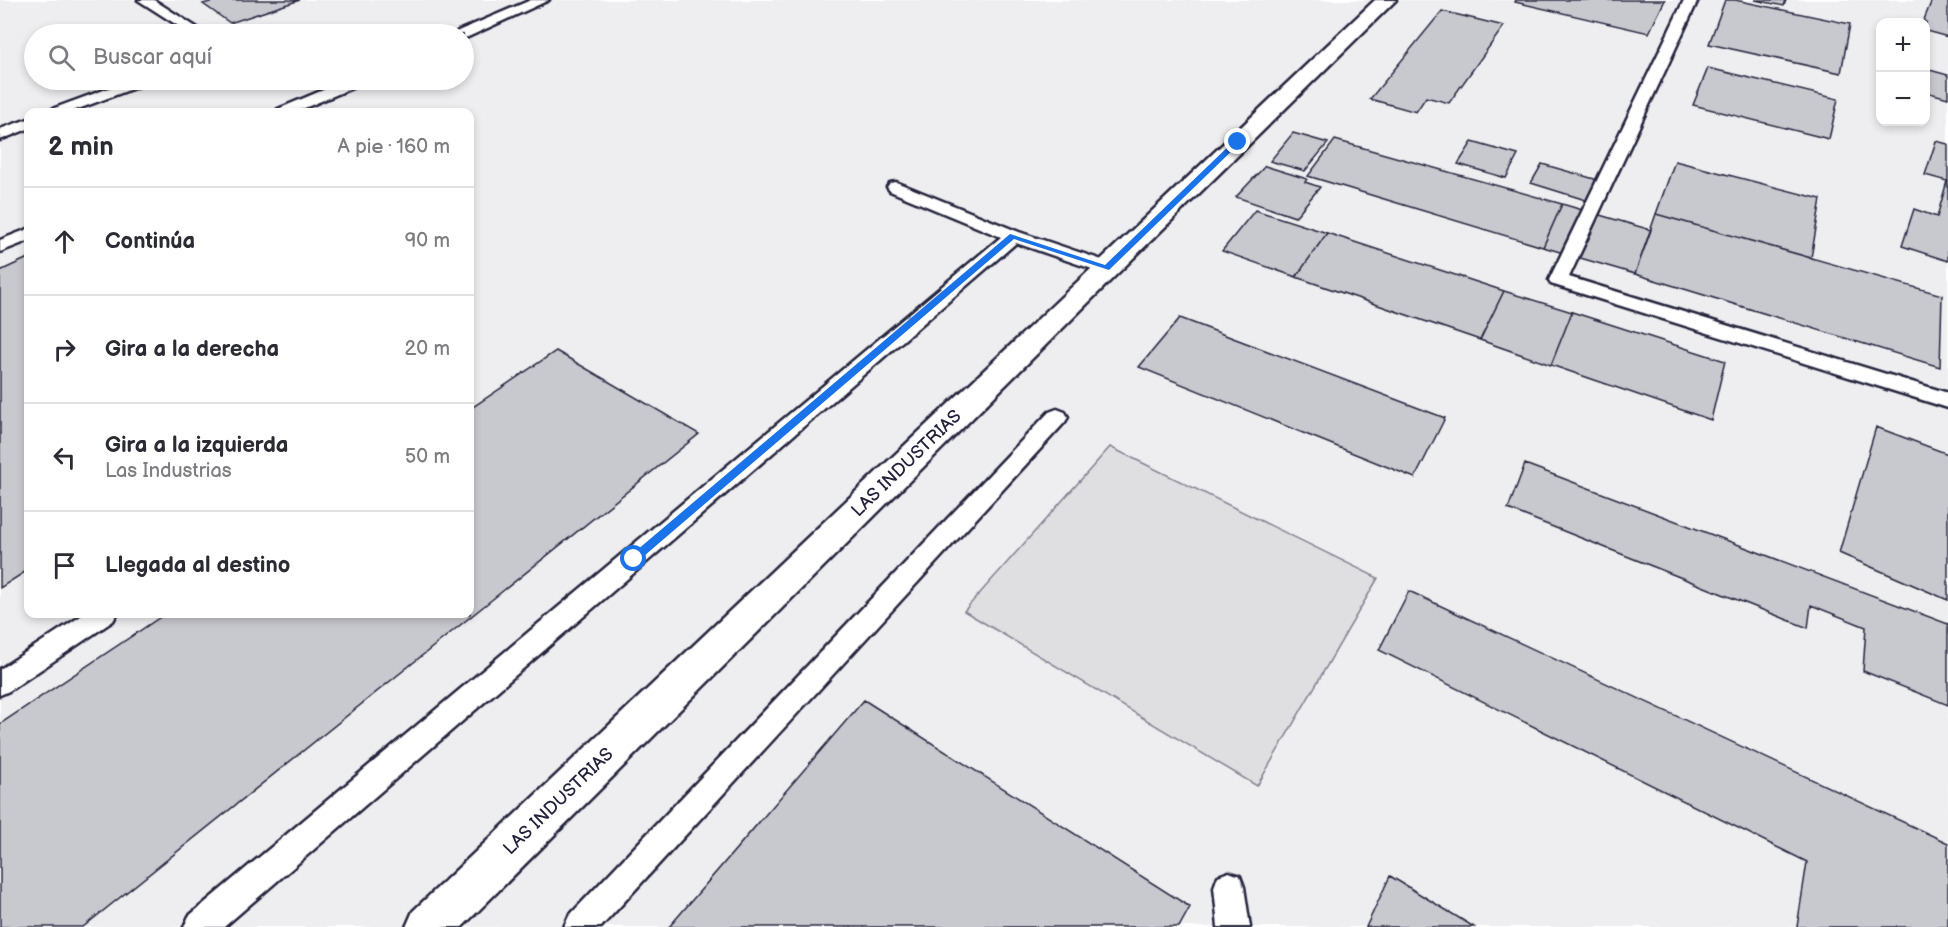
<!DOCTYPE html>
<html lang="es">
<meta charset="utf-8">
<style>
:root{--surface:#fff;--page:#f2f2f3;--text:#2b2b33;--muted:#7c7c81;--line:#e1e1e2}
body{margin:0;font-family:"Balsamiq Sans",sans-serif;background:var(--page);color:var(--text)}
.controls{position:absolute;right:18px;top:18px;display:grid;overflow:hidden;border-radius:12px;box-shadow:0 3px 9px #0003}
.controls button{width:54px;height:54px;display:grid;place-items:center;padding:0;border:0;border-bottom:2px solid var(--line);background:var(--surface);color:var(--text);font:30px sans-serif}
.stop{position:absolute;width:18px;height:18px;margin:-14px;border:4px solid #1a73e8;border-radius:50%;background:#fff}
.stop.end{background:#1a73e8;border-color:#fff;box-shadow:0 2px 6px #0008}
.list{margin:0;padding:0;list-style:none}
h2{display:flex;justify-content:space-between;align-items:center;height:78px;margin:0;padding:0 24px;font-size:26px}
h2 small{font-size:20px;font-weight:400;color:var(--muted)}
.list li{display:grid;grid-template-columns:39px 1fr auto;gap:18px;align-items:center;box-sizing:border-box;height:108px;padding:0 24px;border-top:2px solid var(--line)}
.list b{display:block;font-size:22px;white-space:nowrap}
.list p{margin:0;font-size:20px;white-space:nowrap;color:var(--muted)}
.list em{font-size:20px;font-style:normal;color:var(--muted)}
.icon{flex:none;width:33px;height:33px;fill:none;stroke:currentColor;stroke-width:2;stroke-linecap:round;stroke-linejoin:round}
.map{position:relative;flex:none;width:1948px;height:927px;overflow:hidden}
.search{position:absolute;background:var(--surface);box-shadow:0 3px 9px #0003;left:24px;top:24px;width:450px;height:66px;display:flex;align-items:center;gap:15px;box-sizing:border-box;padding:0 21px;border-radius:33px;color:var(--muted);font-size:22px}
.panel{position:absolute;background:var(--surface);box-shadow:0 3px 9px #0003;left:24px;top:108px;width:450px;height:510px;border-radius:12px}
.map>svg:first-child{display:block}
</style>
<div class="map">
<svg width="1948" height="927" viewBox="0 0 1948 927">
<rect width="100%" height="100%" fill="#fff"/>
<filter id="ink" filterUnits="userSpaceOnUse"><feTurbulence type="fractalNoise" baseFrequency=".0167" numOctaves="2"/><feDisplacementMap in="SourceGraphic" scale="12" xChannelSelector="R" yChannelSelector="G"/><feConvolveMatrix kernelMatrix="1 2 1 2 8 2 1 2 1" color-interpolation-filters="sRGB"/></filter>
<g filter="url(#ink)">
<!-- built -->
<path fill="#eeeef1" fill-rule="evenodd" d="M0 0H1948V927H0ZM1880 22H1926V122H1880ZM34 34H464V80H34ZM28 112H470V614H28Z"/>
<!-- green -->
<path fill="#dfdfe2" stroke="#80808e" stroke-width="1.5" d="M1110 447 1378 578 1257 786 964 611Z"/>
<!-- building -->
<path fill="#c8c8cf" stroke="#22223b" stroke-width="1.5" d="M217 0H300L230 23 203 4Z
M1516 0H1665L1649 33 1515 2Z
M1725 0H1735L1850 24 1841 73 1709 44Z
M1755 0H1786L1784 6Z
M1932 0 1948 1V37L1926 31V22H1923Z
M1442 11 1504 26 1449 103 1426 97 1416 112 1370 99Z
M1708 68 1838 99 1829 139 1693 105Z
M1926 69 1948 75V98L1926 92Z
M1293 133 1328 143 1305 171 1270 161Z
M1335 140 1562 204 1543 247 1308 176Z
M1936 141 1948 144V261L1902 246 1914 209 1937 217 1947 181 1925 175Z
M1472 142 1518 155 1506 178 1458 164Z
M1675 161 1821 199 1811 258 1656 214Z
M1542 164 1598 180 1589 201 1531 183Z
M1265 166 1307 179 1305 182 1320 187 1295 217 1236 197Z
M1562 204 1651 230 1635 274 1543 247Z
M1255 210 1327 233 1296 277 1222 251Z
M1656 214 1942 295 1940 367 1635 274Z
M1327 233 1504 291 1480 340 1296 277Z
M28 258V570L0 588V271Z
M1504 291 1572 312 1551 365 1480 340Z
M1572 312 1725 361 1711 420 1551 365Z
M1180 318 1445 418 1415 478 1139 367Z
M556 351 699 434 83 927H0V724L165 614H470V409Z
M1876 427 1948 454V600L1839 553Z
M1525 464 1948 624V705L1863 671 1866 627 1811 605 1808 628 1508 509Z
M1409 591 1948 843V927H1797L1807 862 1379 650Z
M864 700 1190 907 1179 927H669Z
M1390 876 1474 927H1366Z"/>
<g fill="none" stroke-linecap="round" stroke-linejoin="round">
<!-- service casing -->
<g stroke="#22223b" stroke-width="5">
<path id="service" d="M138 0H154L207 34H191Z
M531 0H549L468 37 464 38V34H456L458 31Z
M1684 0H1698L1569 277 1948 393V408L1551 284 1549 280Z
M131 80H150L148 83 70 112H49L52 109Z
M347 80H366L364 83 295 112H275L278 109Z
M28 119V129L0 140V129Z
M896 182 1019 232 1114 264 1116 268 1114 272 1107 274 1016 243 224 927H184L189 916 1001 237 890 191 887 187 890 183Z
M28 229V241L0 252V240Z
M1057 409 1065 412 1068 417 1065 422 601 927H564L569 916 1049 412Z
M84 614H117L113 621 9 691 0 695V669Z
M1229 872 1240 876 1244 887 1250 927H1218L1214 887 1218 876Z"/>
</g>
<!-- minor casing -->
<g stroke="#22223b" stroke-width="5">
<path id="minor" d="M1375 0H1396L1117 274 462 927H406L413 911Z"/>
</g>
<!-- service -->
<use href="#service" fill="#fff" fill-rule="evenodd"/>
<!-- minor -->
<use href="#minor" fill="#fff" fill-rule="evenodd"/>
</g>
</g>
<!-- route -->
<path fill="#1a73e8" d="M1235 140 1241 142 1109 270 1014 239 637 562H630V556L1010 234 1105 265Z"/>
<g text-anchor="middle" stroke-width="6" stroke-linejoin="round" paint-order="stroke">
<!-- street labels -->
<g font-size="18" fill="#22223b" stroke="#fff">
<text transform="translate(906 463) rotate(-44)" y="6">LAS INDUSTRIAS</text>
<text transform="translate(558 801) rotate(-44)" y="6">LAS INDUSTRIAS</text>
</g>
</g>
</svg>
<div class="controls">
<button>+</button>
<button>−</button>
</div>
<div class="stop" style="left:634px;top:559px"></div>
<div class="stop end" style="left:1238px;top:142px"></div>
<div class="search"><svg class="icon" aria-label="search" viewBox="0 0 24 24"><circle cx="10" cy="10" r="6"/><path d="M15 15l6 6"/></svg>Buscar aquí</div>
<section class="panel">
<h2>2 min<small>A pie · 160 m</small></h2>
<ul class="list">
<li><svg class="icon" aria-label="ahead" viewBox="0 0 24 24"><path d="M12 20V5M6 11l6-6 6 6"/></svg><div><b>Continúa</b></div><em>90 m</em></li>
<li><svg class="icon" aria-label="right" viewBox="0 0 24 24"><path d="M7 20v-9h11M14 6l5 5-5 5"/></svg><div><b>Gira a la derecha</b></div><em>20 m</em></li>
<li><svg class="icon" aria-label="left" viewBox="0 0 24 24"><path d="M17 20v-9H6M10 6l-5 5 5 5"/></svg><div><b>Gira a la izquierda</b><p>Las Industrias</p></div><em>50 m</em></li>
<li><svg class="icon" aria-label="arrive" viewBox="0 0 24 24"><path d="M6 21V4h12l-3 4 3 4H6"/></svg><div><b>Llegada al destino</b></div></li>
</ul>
</section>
</div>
